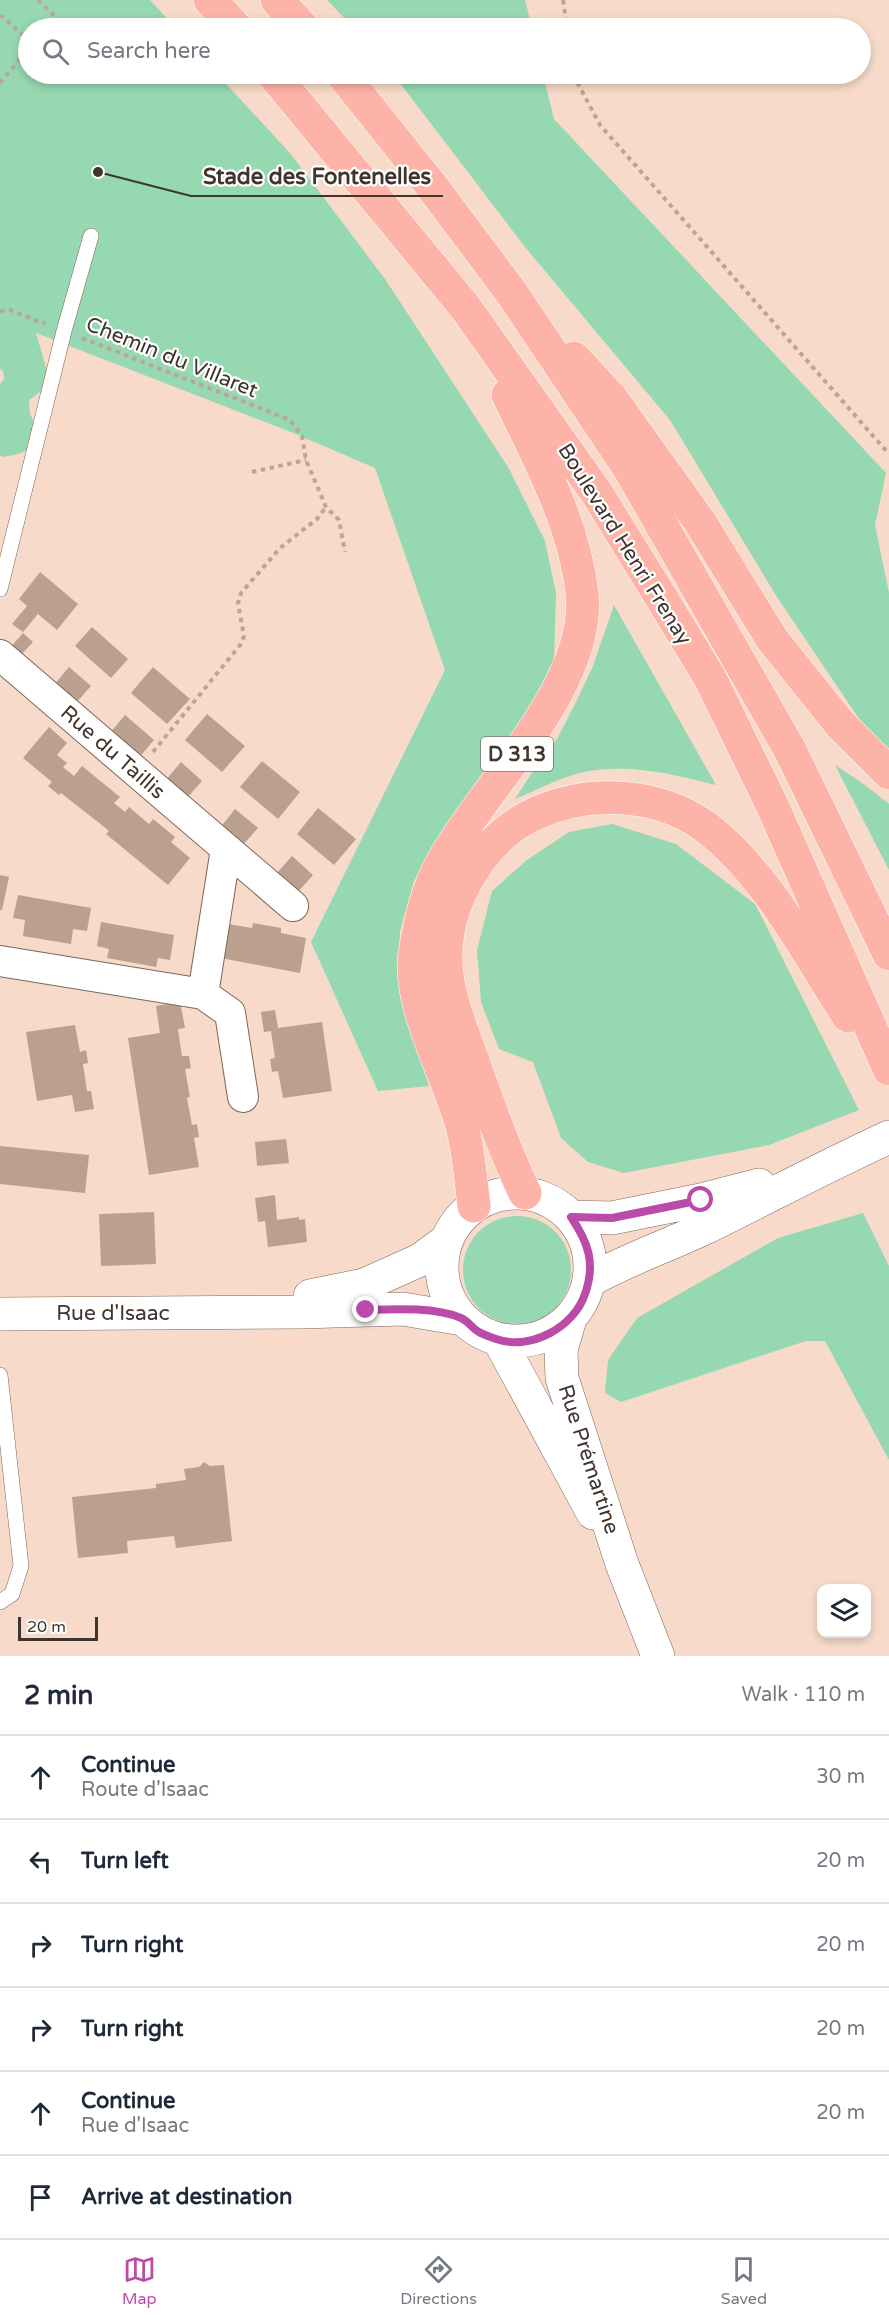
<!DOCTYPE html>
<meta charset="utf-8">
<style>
:root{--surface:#fff;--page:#f6f6f7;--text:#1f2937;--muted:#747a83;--line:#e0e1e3;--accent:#ba4ba8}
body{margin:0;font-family:"Varela Round",sans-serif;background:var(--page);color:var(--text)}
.controls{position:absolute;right:18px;bottom:18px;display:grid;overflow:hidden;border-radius:12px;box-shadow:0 3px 9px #0003}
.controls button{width:54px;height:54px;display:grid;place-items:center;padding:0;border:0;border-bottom:2px solid var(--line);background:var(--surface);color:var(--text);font:30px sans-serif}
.scale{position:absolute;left:18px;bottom:15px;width:80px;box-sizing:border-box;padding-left:6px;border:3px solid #40342e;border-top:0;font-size:16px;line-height:21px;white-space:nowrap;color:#40342e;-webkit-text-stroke:4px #fff;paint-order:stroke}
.stop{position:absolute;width:18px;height:18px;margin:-14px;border:4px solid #ba4ba8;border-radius:50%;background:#fff}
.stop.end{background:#ba4ba8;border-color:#fff;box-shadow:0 2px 6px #0008}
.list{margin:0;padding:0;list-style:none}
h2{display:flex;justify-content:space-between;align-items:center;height:78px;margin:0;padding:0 24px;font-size:26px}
h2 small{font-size:20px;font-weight:400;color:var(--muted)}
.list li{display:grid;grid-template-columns:39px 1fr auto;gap:18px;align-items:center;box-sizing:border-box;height:84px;padding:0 24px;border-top:2px solid var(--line)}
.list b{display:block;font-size:22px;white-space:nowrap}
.list p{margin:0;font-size:20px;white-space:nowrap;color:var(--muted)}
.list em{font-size:20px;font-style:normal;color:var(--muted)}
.icon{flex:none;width:33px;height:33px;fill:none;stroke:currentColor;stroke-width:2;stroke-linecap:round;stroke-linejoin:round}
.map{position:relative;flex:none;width:889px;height:1656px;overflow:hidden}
.search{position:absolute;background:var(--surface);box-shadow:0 3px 9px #0003;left:18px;right:18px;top:18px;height:66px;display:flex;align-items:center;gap:15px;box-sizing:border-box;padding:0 21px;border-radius:33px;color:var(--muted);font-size:22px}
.sheet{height:582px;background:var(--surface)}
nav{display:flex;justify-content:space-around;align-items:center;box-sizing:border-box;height:84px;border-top:2px solid var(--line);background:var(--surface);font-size:16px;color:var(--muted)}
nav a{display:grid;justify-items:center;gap:3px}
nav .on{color:var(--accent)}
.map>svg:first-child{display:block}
</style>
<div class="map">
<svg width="889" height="1656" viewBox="0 0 889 1656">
<rect width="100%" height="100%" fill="#f7dac9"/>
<!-- green -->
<path fill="#96d8b2" d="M0 0H150L176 28H28V74H217L290 153 385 279 508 467 545 541 556 593 554 661 533 708 467 800 414 881 400 931 403 997 429 1086 378 1091 311 942 445 670 375 468 291 432 36 333 47 371 44 389 29 400 30 414 37 428C29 453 27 453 2 457L0 455V384L4 379 3 371 0 369Z
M327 0H525L532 28H354Z
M393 74H543L554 119 886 473 875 525 889 593V749L870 735 777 597 670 420 525 247Z
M614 605 716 785C672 774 629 763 584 772 561 777 537 790 515 799L537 765 557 739 577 700 593 666Z
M835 765 865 785 889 804V870Z
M612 824 676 844 755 904 859 1110 769 1145 624 1173 588 1162 561 1138 533 1062 499 1049 481 1002 477 950 492 891 527 860 569 832Z
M863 1213 889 1266V1460L825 1341H806L621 1402 605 1393 608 1360 637 1318 778 1238Z
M463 1270a54 54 0 1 1 108 0a54 54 0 1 1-108 0Z"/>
<!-- building -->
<path fill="#bba08f" d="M40 572 78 604 57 630 38 614 23 632 12 624 27 606 19 599Z
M92 627 128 659 111 678 75 646Z
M23 633 33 642 19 657 9 649Z
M69 667 91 686 75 704 53 686Z
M153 667 190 699 167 724 131 693Z
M207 714 245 746 222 772 185 740Z
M125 715 154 740 138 759 109 734Z
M49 727 67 743 57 755 67 763 63 767 74 776 82 766 120 797 114 803 125 812 129 807 149 824 153 819 175 837 171 842 190 858 168 885 106 834 109 831 98 822 61 793 59 795 48 786 52 782 23 758Z
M262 761 300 792 278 819 240 787Z
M181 762 202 781 186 799 165 781Z
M318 808 356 839 334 865 297 834Z
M235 809 258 828 242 846 220 828Z
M292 856 313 875 297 893 276 874Z
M0 875 9 877 2 910H0Z
M18 895 91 908 87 931 73 929 71 944 23 936 25 920 13 918Z
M101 922 174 935 170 960 158 958 156 967 107 958 109 949 97 946Z
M253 923 281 928V933L306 938 300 973 221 958 228 924 252 928Z
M180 1002 185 1028 178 1029 182 1056H189L191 1068 185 1069 190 1097 187 1098 192 1125 197 1124 199 1137 194 1138 199 1167 149 1175 128 1038 160 1033 156 1006Z
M275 1010 278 1028 322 1022 332 1091 283 1098 278 1071 272 1072 270 1059 275 1058 271 1031 264 1032 261 1012Z
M75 1025 80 1052 86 1050 88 1063 83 1064 87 1091H91L94 1109 75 1112 72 1095 37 1101 26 1032Z
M286 1139 289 1163 257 1166 255 1142Z
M0 1146 89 1155 85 1193 0 1184Z
M275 1195 277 1220 299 1217V1220L305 1219 307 1242 268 1247 265 1221 258 1222 255 1198Z
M154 1212 156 1264 101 1266 99 1214Z
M204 1462 210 1466 224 1465 232 1541 176 1548 174 1536 127 1541 128 1553 78 1558 72 1497 156 1488V1484L186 1480 184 1469 199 1467Z"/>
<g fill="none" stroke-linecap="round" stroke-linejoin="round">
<!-- lane casing -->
<g stroke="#7f6656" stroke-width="16">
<path id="lane" d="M0 589 64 331 91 236
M0 1375 21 1566 12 1594 0 1602"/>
</g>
<!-- street casing -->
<g stroke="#7f6656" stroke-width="32">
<path id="street" d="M0 655 293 906
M0 961 203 994 230 1013 243 1097
M203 994 226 849"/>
</g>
<!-- secondary casing -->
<g stroke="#7f6656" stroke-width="34">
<path id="secondary" d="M442 1267a74 74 0 1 1 148 0a74 74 0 1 1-148 0Z
M571 1217 612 1218 701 1200 759 1185
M589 1281C627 1259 668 1246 707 1227 768 1197 828 1165 889 1137
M310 1296 364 1285 420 1260 446 1241
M0 1314 300 1312 403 1309 462 1319
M570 1319 561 1350 562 1378 622 1564 658 1656
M499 1340 593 1513"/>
</g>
<!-- highway casing -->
<g stroke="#fff" stroke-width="34">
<path id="highway" d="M210 0 236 28
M277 0 303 28
M273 74 465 307 596 492 662 599 710 678 772 805 889 1069
M342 74 430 184 511 292 629 468 790 750 889 954
M574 358 612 399 700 522 772 639 840 724 889 773
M525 1193C504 1149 488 1104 472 1058 461 1027 447 995 446 962 444 912 473 854 515 825 570 788 654 788 707 828 767 874 807 953 848 1016
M474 1206C471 1182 469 1157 464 1134 452 1082 406 1005 415 952 420 921 427 889 443 861 485 786 592 684 582 593 574 522 538 458 508 395"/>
</g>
<!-- path -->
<path stroke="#bca597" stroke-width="4" stroke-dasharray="4.5 4.5" stroke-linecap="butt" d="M38 0 62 23 63 28
M563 0 567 28
M0 15 28 39
M575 74 576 80 600 125 889 454
M63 80 64 74
M0 83 28 50
M0 311 10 310 45 324
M82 338 290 420 302 436 306 460 326 507 339 520 345 552
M252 472 306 460
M153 752 241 644 244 636 238 603 241 593 280 548 317 519 326 507"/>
<!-- lane -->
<use href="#lane" stroke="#fff" stroke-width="15"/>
<!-- street -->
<use href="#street" stroke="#fff" stroke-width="30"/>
<!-- secondary -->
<use href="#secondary" stroke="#fff" stroke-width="33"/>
<!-- highway -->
<use href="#highway" stroke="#feb3a8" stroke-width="33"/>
</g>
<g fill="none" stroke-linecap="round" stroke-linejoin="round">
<!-- route -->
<path stroke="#ba4ba8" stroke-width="8" d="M366 1310C395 1309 435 1307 461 1318 468 1321 473 1329 479 1332 484 1335 491 1337 496 1339 531 1351 574 1327 585 1294 596 1263 588 1242 571 1217L612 1218 701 1200"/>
</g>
<g text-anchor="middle" stroke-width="4.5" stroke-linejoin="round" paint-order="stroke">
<!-- shield labels -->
<rect fill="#fff" stroke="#79716d" stroke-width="1.5" x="481" y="737" width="72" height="34" rx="4.5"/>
<g font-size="20" font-weight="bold" fill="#40342e">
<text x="517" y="761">D 313</text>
</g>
<!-- street labels -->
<g font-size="21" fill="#40342e" stroke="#fff">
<text transform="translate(172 357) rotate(22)" y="7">Chemin du Villaret</text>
<text transform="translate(625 544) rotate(58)" y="7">Boulevard Henri Frenay</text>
<text transform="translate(113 752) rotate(41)" y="7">Rue du Taillis</text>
<text x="113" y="1320">Rue d'Isaac</text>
<text transform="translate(589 1459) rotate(72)" y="7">Rue Prémartine</text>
</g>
</g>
<!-- callouts -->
<path fill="none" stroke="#40342e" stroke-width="2" d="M98 172L191 196H443"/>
<circle fill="#40342e" stroke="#fff" stroke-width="2" cx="98" cy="172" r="6"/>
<g font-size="22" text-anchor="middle" font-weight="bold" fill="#40342e" stroke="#fff" stroke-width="4.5" stroke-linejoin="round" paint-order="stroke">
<text x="317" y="184">Stade des Fontenelles</text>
</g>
</svg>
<div class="controls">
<button><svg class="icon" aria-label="layers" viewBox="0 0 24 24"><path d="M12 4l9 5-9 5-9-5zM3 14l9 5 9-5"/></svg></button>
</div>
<div class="scale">20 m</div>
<div class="stop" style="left:701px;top:1200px"></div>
<div class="stop end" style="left:366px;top:1310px"></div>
<div class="search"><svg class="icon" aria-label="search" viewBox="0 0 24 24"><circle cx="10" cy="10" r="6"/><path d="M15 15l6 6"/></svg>Search here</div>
</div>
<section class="sheet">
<h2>2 min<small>Walk · 110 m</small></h2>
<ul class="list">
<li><svg class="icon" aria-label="ahead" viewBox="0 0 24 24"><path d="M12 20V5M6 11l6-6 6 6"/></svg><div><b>Continue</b><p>Route d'Isaac</p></div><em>30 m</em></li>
<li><svg class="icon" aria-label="left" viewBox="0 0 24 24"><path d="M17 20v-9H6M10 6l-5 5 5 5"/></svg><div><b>Turn left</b></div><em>20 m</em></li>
<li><svg class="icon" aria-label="right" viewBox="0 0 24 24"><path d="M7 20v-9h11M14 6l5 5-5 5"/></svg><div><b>Turn right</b></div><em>20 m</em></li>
<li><svg class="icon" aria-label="right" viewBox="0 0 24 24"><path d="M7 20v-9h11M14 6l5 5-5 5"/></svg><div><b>Turn right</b></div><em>20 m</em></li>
<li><svg class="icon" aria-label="ahead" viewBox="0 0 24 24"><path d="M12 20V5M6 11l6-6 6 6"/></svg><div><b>Continue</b><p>Rue d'Isaac</p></div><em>20 m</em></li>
<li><svg class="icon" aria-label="arrive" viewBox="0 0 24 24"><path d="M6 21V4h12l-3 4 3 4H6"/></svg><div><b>Arrive at destination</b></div></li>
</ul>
</section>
<nav>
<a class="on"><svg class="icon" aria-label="map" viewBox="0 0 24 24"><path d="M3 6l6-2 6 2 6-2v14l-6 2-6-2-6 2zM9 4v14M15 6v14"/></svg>Map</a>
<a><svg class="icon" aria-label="directions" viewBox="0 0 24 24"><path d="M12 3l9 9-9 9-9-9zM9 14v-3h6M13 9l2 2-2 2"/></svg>Directions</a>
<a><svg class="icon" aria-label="saved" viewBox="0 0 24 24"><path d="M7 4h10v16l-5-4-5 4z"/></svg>Saved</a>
</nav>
